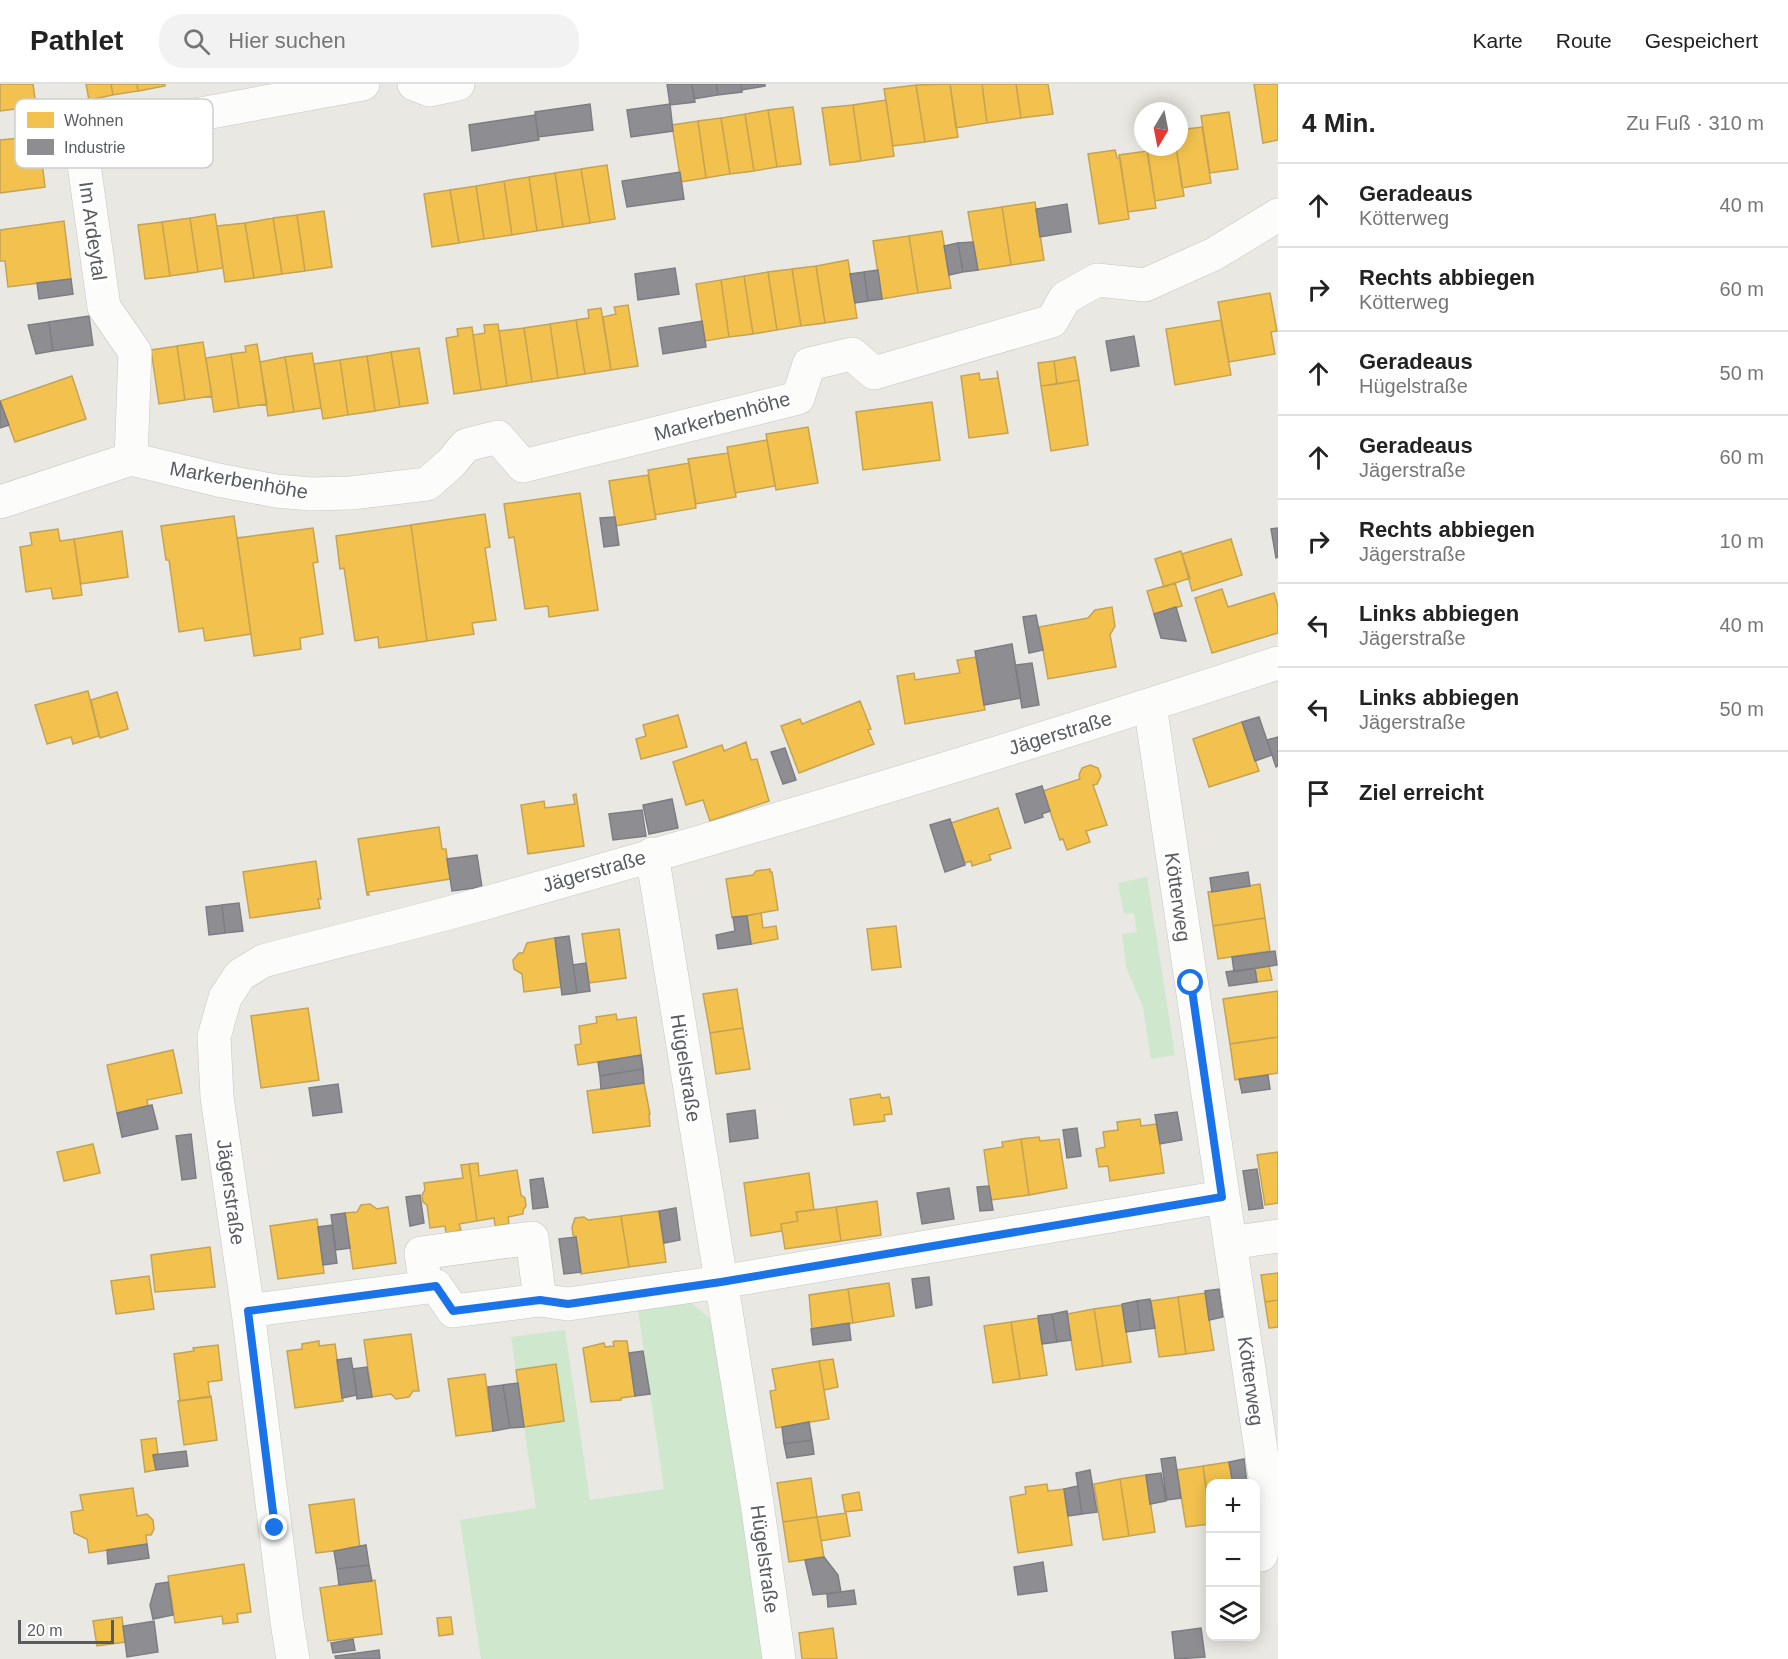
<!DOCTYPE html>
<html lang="de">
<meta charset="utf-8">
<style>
:root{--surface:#fff;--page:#f2f2f2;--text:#222;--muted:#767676;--line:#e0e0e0}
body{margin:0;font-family:Helvetica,sans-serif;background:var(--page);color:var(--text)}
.controls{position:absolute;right:18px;bottom:18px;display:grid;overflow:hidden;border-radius:12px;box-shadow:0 3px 15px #0003}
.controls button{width:54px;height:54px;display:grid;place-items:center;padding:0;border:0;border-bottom:2px solid var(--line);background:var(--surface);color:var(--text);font:30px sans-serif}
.compass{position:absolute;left:1134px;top:18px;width:54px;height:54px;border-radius:50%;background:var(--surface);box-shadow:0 3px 15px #0003;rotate:190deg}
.scale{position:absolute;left:18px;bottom:15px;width:96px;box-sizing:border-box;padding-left:6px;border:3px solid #585c61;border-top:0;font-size:16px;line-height:21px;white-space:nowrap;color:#585c61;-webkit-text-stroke:4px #fff;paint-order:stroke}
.stop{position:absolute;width:18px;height:18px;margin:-14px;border:4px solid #1a73e8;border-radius:50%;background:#fff}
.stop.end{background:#1a73e8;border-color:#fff;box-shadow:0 2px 6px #0008}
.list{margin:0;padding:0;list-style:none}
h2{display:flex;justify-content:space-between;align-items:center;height:78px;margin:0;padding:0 24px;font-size:26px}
h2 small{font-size:20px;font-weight:400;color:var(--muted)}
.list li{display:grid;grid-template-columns:39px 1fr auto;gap:18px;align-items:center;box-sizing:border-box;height:84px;padding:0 24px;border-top:2px solid var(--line)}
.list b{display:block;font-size:22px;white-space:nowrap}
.list p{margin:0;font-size:20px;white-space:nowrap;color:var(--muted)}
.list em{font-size:20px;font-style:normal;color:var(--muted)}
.icon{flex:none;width:33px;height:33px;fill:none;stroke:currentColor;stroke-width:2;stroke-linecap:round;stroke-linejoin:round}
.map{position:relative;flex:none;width:1278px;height:1575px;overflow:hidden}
header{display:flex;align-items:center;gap:36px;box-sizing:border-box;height:84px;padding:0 30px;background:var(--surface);border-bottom:2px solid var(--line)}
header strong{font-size:28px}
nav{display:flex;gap:33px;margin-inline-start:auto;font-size:21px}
.search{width:420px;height:54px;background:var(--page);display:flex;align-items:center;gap:15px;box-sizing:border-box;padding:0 21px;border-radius:24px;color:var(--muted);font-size:22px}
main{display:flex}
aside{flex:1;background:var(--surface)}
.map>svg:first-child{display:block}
</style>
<header>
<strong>Pathlet</strong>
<div class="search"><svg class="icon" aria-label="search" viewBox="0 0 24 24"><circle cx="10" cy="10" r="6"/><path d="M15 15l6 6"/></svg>Hier suchen</div>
<nav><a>Karte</a><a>Route</a><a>Gespeichert</a></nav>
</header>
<main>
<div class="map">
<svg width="1278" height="1575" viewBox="0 0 1278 1575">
<rect width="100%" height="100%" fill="#e9e8e2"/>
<!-- green -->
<path fill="#cfe7cd" d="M1147 793 1175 971 1151 975 1143 923 1126 883 1122 850 1137 848 1134 829 1124 830 1118 799Z
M690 1218 709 1234 722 1262 765 1575H481L460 1436 536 1424 511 1253 565 1246 590 1416 664 1405 638 1226Z"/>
<!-- homes -->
<path fill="#f2c14e" stroke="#c4a354" stroke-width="1.5" d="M0 0H33L36 22 0 27Z
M86 0H111L113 11 89 16Z
M111 0H137L138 7 113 11Z
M137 0H165V2L138 7Z
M950 0H982L987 39 956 44Z
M950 0 958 53 925 58 916 1Z
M982 0H1016L1021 34 987 39Z
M1016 0H1048L1053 30 1021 34Z
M1254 0H1278V56L1263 59Z
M916 1 925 58 893 62 884 5Z
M886 16 894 72 861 77 853 21Z
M853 21 861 77 830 81 822 24Z
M793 23 801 80 777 83 768 26Z
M768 26 777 83 754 87 745 30Z
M1229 28 1238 85 1210 89 1201 32Z
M745 30 754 87 730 90 721 34Z
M721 34 730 90 706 94 698 37Z
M698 37 706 94 681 98 672 41Z
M1202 43 1211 99 1182 104 1176 63H1179V46Z
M39 52 45 103 0 109V56Z
M1147 63H1176L1184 112 1155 117Z
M1115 66 1117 74H1120L1129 135 1099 140 1088 70Z
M1147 67 1156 124 1128 128 1119 71Z
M607 81 615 135 590 139 581 85Z
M581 85 590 139 563 143 555 89Z
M555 89 563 143 537 147 529 93Z
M529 93 537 147 512 151 504 97Z
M504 97 512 151 484 155 476 102Z
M476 102 484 155 459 159 450 106Z
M450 106 459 159 432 163 424 110Z
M1035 118 1044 176 1011 181 1002 123Z
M1002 123 1011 181 978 186 968 128Z
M324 127 332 183 305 187 297 131Z
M215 130 223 184 198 188 190 134Z
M297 131 305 187 282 190 273 134Z
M190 134 198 188 170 192 162 138Z
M273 134 282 190 254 194 245 139Z
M64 137 71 195 8 203 5 177H0V146Z
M162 138 170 192 145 195 138 141Z
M245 139 254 194 225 198 217 142Z
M942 147 951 204 918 209 909 152Z
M909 152 918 209 882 215 873 157Z
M848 176 857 234 825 239 816 182Z
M816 182 825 239 801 242 792 185Z
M792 185 801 242 777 246 768 188Z
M768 188 777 246 753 250 744 192Z
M744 192 753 250 729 253 721 196Z
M721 196 729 253 705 257 696 200Z
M1270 209 1277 247 1271 248 1275 270 1229 278 1218 218Z
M628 221 638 282 611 286 603 233 616 230 614 223Z
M601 224 611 286 585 290 576 236 589 234 588 226Z
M576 236 585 290 558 294 550 240Z
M1221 236 1231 291 1175 301 1166 245Z
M498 240 507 302 481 306 473 251 485 249 484 241Z
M550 240 558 294 532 298 524 244Z
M472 243 481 306 454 310 446 254 458 252 457 245Z
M524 244 532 298 507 302 499 247Z
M203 258 212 312 185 316 177 262Z
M257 260 267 320 239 324 231 270 246 268 245 262Z
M177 262 185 316 159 320 151 266Z
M419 264 428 319 400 323 391 268Z
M391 268 400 323 375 327 367 272Z
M312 269 321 324 294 328 285 273Z
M231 270 239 324 214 328 206 274Z
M367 272 375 327 348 331 340 276Z
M285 273 294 328 268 332 260 278Z
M1075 273 1079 296 1057 300 1054 277Z
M340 276 348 331 323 335 314 280Z
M1054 277 1057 300 1041 302 1038 279Z
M997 287 1008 349 969 354 961 292 979 289 980 296 998 294Z
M72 292 86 335 15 358 0 317Z
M1079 296 1088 361 1051 367 1041 302Z
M932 318 940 376 863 386 856 328Z
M808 343 818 399 776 406 766 350Z
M767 356 775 402 735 409 727 363Z
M728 369 736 413 696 420 688 375Z
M689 379 696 424 655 431 648 386Z
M648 391 656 435 616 442 609 397Z
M580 409 598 526 549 533 548 522 525 525 514 453 509 454 504 420Z
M485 430 490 463 485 464 496 536 472 539 474 550 427 557 411 441Z
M234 432 251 550 205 557 203 544 179 548 169 476H166L161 442Z
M411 441 427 557 379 564 378 553 355 557 344 484 340 485 336 452Z
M313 444 318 478 313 479 323 550 300 554 301 565 254 572 237 454Z
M58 445 60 457 74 455 82 511 53 515 51 504 26 508 20 463 32 461 30 449Z
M122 447 128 493 81 500 74 455Z
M1231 455 1242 491 1192 507 1182 470Z
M1181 467 1190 494 1164 503 1155 475Z
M1175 499 1182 522 1154 530 1147 507Z
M1222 505 1228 523 1274 509 1278 522V549L1212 569 1195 514Z
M1112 523 1115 542 1110 551 1116 583 1048 595 1039 543 1088 534 1095 526Z
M976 573 985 626 905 640 897 592 914 589 915 596 960 589 957 576Z
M88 607 99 652 73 660 71 653 47 660 35 621Z
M117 608 128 645 100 654 91 616Z
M860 617 871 645 868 646 874 660 799 689 781 642 800 635 802 640Z
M678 631 687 663 641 675 636 655 646 652 643 641Z
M1242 638 1259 687 1209 703 1193 655Z
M746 658 751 676 757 675 769 717 710 737 703 716 686 721 673 678 722 661 724 667Z
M1090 681 1098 684 1101 692 1097 700 1093 701 1107 741 1086 747 1090 758 1067 766 1063 755 1060 756 1043 707 1080 695 1079 691 1082 684Z
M576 710 584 762 528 770 521 721 544 717 545 724 575 720 573 711Z
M998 724 1011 764 989 771 991 776 972 782 971 777 965 779 951 739Z
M439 743 442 765H446L450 795 368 808 369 811H367L358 755Z
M316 777 321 815H318L320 824 250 834 243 788Z
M770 785V788H772L778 826 732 834 726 795 753 791 756 787Z
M1260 800 1265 834 1213 842 1208 808Z
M761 829 763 844 776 842 778 855 751 860 747 832Z
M1265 834 1270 867 1218 875 1213 842Z
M896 842 901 883 872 886 867 845Z
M619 845 626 894 589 899 582 850Z
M555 854 561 903 524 908 522 890 514 885 513 876 519 869H523L527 859Z
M1269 882 1272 896 1257 898 1255 884Z
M737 905 743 944 710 949 703 910Z
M1278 907V953L1230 960 1223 915Z
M308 924 319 996 261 1004 251 932Z
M616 930 617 936 636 933 641 971 578 981 575 961 581 960 579 942 597 939 596 933Z
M743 944 750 985 716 990 710 949Z
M1278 953V989L1235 996 1230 960Z
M173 966 182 1009 147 1016 148 1022 117 1029 107 981Z
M644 999 650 1030H649L650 1042 593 1049 587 1007Z
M880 1010 881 1014 889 1013 892 1030 884 1031 885 1037 854 1041 850 1015Z
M1140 1035 1141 1042 1157 1040 1164 1089 1110 1097 1108 1082 1099 1083 1096 1065 1105 1063 1103 1048 1118 1046 1117 1038Z
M1039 1053 1040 1057 1059 1055 1067 1104 1029 1111 1021 1055Z
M1021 1055 1029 1111 991 1116 984 1066 1003 1063 1002 1058Z
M93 1060 100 1089 64 1097 57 1068Z
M1278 1068V1119L1265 1121 1257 1071Z
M478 1079 479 1092 517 1086 521 1111 525 1114 526 1122 523 1126V1130L508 1133 509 1140 495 1142 494 1134 477 1137 469 1080Z
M469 1080 477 1137 459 1140 461 1146 453 1148 446 1149 445 1142 430 1144 427 1121 423 1118 422 1111 425 1106 424 1099 463 1094 461 1081Z
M809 1089 814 1126 796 1128 798 1137 781 1140 782 1147 751 1152 744 1099Z
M877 1117 881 1151 841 1157 836 1123Z
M370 1120 377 1125 388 1123 396 1179 353 1185 345 1129 357 1128 361 1121Z
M836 1123 841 1157 785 1165 781 1140 798 1137 796 1128Z
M659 1127 666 1178 629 1183 621 1132Z
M621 1132 629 1183 581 1190 576 1153 573 1151 572 1143 575 1134 584 1133 588 1136Z
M317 1135 324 1189 278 1195 270 1142Z
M210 1163 215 1203 155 1208 151 1171Z
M1278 1189V1216L1265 1218 1261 1191Z
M149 1192 154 1225 116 1230 111 1197Z
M889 1199 894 1232 853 1239 848 1205Z
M848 1205 853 1239 812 1245 809 1211Z
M1205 1209 1214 1266 1186 1270 1178 1213Z
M1178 1213 1186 1270 1159 1273 1151 1217Z
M1278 1216V1243L1269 1244 1265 1218Z
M1122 1221 1131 1278 1103 1282 1094 1225Z
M1094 1225 1103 1282 1076 1286 1067 1230Z
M1038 1234 1047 1291 1020 1295 1011 1238Z
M1011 1238 1020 1295 993 1299 984 1242Z
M411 1250 419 1307H413L409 1313 396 1315 391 1310 372 1313 364 1256Z
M319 1257V1262L335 1260 343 1317 295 1324 287 1267 302 1265V1260Z
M615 1257H627L635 1312 621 1314V1316L591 1318 583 1264 604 1259 605 1263 614 1262 613 1258Z
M218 1261 222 1296 208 1298 210 1313 180 1317 174 1270 194 1267 193 1264Z
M833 1275 838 1303 824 1306 819 1277Z
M819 1277 829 1335 776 1344 770 1307 776 1306 772 1285Z
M556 1280 564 1337 524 1343 516 1286Z
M485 1290 493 1347 456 1352 448 1295Z
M211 1312 217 1356 184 1361 178 1317Z
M156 1354 158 1370 153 1371 156 1386 145 1388 141 1356Z
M1229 1378 1233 1400H1210V1430L1203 1382Z
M1203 1382 1210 1440 1186 1443 1177 1386Z
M1146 1391 1155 1448 1129 1452 1120 1395Z
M811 1394 817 1433 783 1438 777 1399Z
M1120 1395 1129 1452 1103 1456 1094 1400Z
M1047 1400 1048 1407 1064 1405 1072 1461 1018 1469 1010 1413 1026 1410 1025 1403Z
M133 1404 137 1432 147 1430 153 1436 154 1445 151 1451H146L147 1460 89 1469 87 1455 74 1449 71 1428 83 1426 80 1411Z
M859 1408 862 1426 845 1428 842 1411Z
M354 1415 360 1464 316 1469 309 1421Z
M846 1429 850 1452 821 1457 817 1433Z
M817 1433 824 1473 789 1478 783 1438Z
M244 1480 251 1528 237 1530 238 1538 223 1540 222 1532 175 1539 168 1492Z
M375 1496 382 1550 328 1557 320 1504Z
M122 1533 125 1558 97 1562 93 1537Z
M451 1533 453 1550 439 1552 437 1534Z
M833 1544 837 1575H802L799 1549Z"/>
<!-- industry -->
<path fill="#8d8d92" stroke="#7d7e83" stroke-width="1.5" d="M667 0H692L695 18 670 21Z
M692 0H716L718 11 694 15Z
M716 0H741L742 8 718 11Z
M741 0H765V2L742 6Z
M590 20 593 46 538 53 535 28Z
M670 20 673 47 631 53 627 26Z
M535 31 539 56 472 67 469 41Z
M680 88 684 115 627 123 622 97Z
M1067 120 1071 148 1040 153 1036 125Z
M973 158 978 186 963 188 958 159Z
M958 159 963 188 949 191 944 162Z
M675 184 679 210 638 216 635 190Z
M878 186 882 215 868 217 864 188Z
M864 188 868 217 855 219 850 190Z
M71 195 73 210 39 215 37 199Z
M89 232 93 261 53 267 49 238Z
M702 237 706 263 663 270 659 244Z
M49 238 53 267 36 270 28 241Z
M1134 252 1139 282 1111 287 1106 257Z
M0 317 9 341 0 344Z
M615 433 619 461 604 463 600 434Z
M1278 444V473L1276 474 1271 445Z
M1176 523 1186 557 1161 554 1154 530Z
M1036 531 1043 566 1029 569 1023 533Z
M1012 560 1021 614 984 621 975 567Z
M1032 579 1039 621 1022 624 1015 581Z
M1259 633 1272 671 1255 677 1242 638Z
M1278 653V682L1276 683 1267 656Z
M785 664 796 696 783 700 771 668Z
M1042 702 1050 727 1042 730 1043 733 1025 739 1016 710Z
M672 715 678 744 649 750 643 721Z
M642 726 646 752 613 756 609 730Z
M950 735 965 781 945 788 930 741Z
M477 771 482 803 452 807 447 775Z
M1248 788 1250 802 1212 808 1210 794Z
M239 819 243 847 225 849 222 821Z
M222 821 225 849 209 851 206 823Z
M747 832 751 860 718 865 716 851 735 847 733 833Z
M569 852 577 909 562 911 555 854Z
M1275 867 1277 881 1234 888 1232 873Z
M586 879 590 907 577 909 573 881Z
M1255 884 1257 898 1229 902 1226 888Z
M641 971 643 985 600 992 598 978Z
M643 985 644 999 601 1005 600 992Z
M1268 991 1270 1005 1242 1009 1239 995Z
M338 1000 342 1028 313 1032 309 1004Z
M152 1021 158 1045 122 1053 117 1029Z
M755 1026 758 1054 730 1058 727 1030Z
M1177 1028 1182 1056 1160 1060 1155 1031Z
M1077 1044 1081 1072 1067 1074 1063 1046Z
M191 1050 196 1094 182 1096 176 1052Z
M1257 1085 1263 1124 1249 1126 1243 1087Z
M543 1094 548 1123 533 1125 530 1096Z
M989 1102 993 1126 980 1127 977 1103Z
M949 1104 954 1135 922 1140 917 1109Z
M420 1111 424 1139 410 1142 406 1113Z
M676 1124 680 1156 664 1159 659 1127Z
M345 1129 350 1164 336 1166 331 1131Z
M332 1141 337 1179 323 1181 318 1143Z
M576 1153 581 1188 564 1190 559 1155Z
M929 1193 932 1221 916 1224 912 1195Z
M1219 1205 1223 1233 1209 1236 1205 1207Z
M1150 1215 1155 1244 1141 1246 1137 1217Z
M1137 1217 1141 1246 1126 1248 1122 1220Z
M1067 1227 1071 1256 1057 1258 1052 1230Z
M1052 1230 1057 1258 1042 1260 1038 1232Z
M849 1239 851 1256 813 1261 811 1245Z
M643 1267 650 1310 635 1312 629 1269Z
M351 1274 357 1311 342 1314 337 1276Z
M367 1283 372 1313 357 1315 353 1285Z
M518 1299 524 1343 510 1344 503 1301Z
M503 1301 510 1344 493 1347 488 1303Z
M809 1338 812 1356 784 1360 782 1343Z
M812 1356 814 1370 787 1374 784 1360Z
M186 1367 188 1382 156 1386 153 1371Z
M1175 1373 1181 1414 1167 1416 1161 1375Z
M1244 1375 1247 1400H1233L1229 1378Z
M1090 1386 1097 1428 1082 1430 1076 1389Z
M1161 1389 1166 1417 1150 1420 1146 1391Z
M1078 1402 1082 1430 1068 1432 1064 1405Z
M147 1460 149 1474 108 1480 107 1466Z
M366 1461 369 1481 337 1485 334 1467Z
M824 1473 838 1491 841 1508 813 1511 805 1476Z
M1043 1478 1047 1507 1018 1511 1014 1483Z
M369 1481 372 1497 339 1501 337 1485Z
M168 1498 173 1531 153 1535 150 1521 156 1500Z
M854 1506 856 1520 828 1523 827 1510Z
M154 1537 158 1568 127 1573 123 1542Z
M1201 1544 1205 1573 1175 1575 1172 1548Z
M353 1555 355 1566 333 1569 331 1559Z
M379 1566 380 1575H336L335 1572Z"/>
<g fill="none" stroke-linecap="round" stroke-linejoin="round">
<!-- minor casing -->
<g stroke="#c5c6c4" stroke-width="34">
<path id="minor" d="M414 0 429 6 458 0
M131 375 135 268 104 223 80 52 363 0
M0 418 131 375 218 396 276 407 311 410 351 409 427 400 451 379 466 361 498 353 523 382 798 314 809 280 852 270 874 289 1052 237 1065 214 1097 196 1145 201 1214 170 1278 131
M1150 621 1271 1433 1261 1471
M652 770 757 1419 779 1575
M1230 1159 1278 1152
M426 1203 421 1169 532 1154 540 1216
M248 1227 436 1202 453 1227 540 1216 568 1220 721 1198 1222 1113
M293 1575 287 1538 248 1227 217 1013 214 953 225 914 240 891 263 877C338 857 414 839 489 818 754 744 1017 665 1278 579"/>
</g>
<!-- minor -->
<use href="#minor" stroke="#fcfcfb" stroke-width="33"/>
</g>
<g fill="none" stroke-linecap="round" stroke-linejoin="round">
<!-- route -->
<path stroke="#1a73e8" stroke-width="8" d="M275 1444 248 1227 436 1202 453 1227 540 1216 568 1220 721 1198 1222 1113 1191 899"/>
</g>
<g text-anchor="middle" stroke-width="6" stroke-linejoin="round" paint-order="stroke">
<!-- street labels -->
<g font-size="20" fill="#585c61" stroke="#fff">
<text transform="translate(93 147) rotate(82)" y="7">Im Ardeytal</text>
<text transform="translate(722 332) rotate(-15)" y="7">Markerbenhöhe</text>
<text transform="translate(239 396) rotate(10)" y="7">Markerbenhöhe</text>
<text transform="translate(1060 649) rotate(-17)" y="7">Jägerstraße</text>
<text transform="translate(594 787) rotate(-16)" y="7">Jägerstraße</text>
<text transform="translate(1178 813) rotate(82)" y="7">Kötterweg</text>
<text transform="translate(686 984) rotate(81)" y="7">Hügelstraße</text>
<text transform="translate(231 1108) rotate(82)" y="7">Jägerstraße</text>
<text transform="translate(1251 1297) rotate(82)" y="7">Kötterweg</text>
<text transform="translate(765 1475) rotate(82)" y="7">Hügelstraße</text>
</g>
</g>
<!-- legend -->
<rect x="15" y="15" width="198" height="69" rx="9" fill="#fff" stroke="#cdced0" stroke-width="1.5"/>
<rect x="27" y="28" width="27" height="16" fill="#f2c14e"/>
<rect x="27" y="55" width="27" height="16" fill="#8d8d92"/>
<g font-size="16" fill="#585c61">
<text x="64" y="42">Wohnen</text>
<text x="64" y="69">Industrie</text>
</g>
</svg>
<div class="controls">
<button>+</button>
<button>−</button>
<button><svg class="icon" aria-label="layers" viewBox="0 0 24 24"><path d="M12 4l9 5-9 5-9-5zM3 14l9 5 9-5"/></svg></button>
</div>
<svg class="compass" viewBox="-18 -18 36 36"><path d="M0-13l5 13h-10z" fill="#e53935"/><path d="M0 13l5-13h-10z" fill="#767676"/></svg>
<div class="scale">20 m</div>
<div class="stop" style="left:1191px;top:899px"></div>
<div class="stop end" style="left:275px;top:1444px"></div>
</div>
<aside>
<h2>4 Min.<small>Zu Fuß · 310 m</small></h2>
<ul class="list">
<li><svg class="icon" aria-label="ahead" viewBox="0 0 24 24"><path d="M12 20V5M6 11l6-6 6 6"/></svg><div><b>Geradeaus</b><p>Kötterweg</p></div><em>40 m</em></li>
<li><svg class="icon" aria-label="right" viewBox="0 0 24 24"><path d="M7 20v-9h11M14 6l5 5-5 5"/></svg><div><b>Rechts abbiegen</b><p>Kötterweg</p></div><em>60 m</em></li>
<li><svg class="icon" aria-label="ahead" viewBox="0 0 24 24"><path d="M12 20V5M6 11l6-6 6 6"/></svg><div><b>Geradeaus</b><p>Hügelstraße</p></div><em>50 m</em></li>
<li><svg class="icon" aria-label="ahead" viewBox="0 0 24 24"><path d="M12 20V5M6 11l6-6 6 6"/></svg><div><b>Geradeaus</b><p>Jägerstraße</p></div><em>60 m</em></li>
<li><svg class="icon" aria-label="right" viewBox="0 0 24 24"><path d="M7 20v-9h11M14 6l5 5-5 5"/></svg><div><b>Rechts abbiegen</b><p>Jägerstraße</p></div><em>10 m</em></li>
<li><svg class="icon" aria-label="left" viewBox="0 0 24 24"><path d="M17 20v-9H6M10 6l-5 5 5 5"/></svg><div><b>Links abbiegen</b><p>Jägerstraße</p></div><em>40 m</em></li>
<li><svg class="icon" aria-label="left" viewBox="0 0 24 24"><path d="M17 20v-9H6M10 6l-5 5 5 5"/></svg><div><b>Links abbiegen</b><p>Jägerstraße</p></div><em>50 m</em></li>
<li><svg class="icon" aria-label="arrive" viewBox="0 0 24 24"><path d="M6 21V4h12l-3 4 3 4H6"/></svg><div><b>Ziel erreicht</b></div></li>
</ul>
</aside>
</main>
